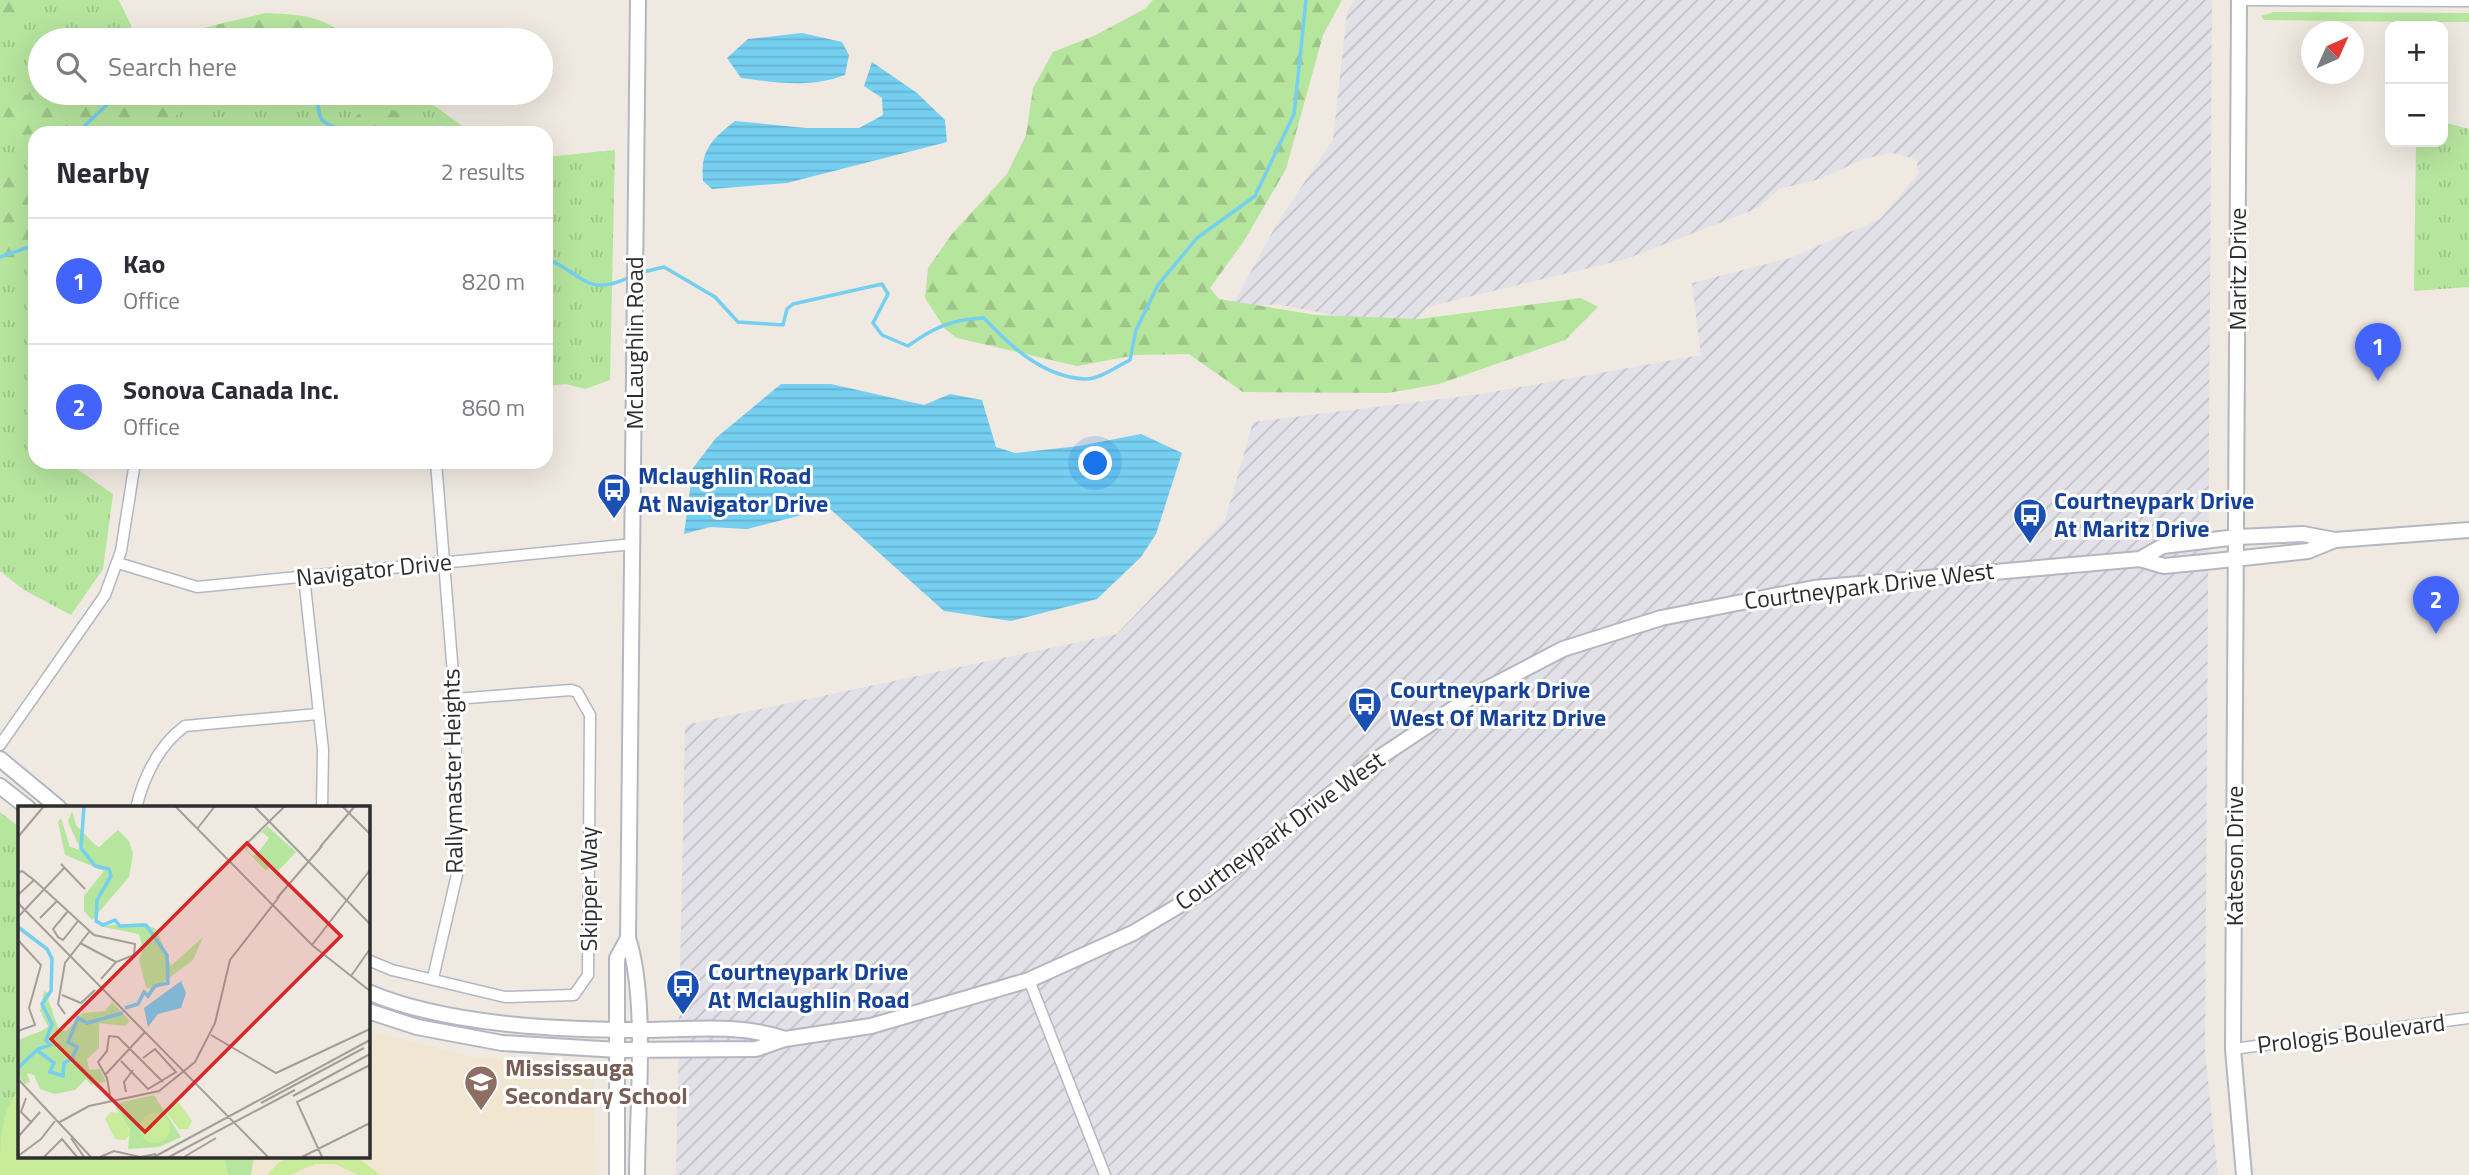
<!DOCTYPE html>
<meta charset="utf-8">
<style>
:root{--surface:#fff;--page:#f2f2f3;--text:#2b2b33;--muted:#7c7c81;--line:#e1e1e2;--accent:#4264fb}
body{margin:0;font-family:"Titillium Web",sans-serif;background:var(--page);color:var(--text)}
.controls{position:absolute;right:21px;top:21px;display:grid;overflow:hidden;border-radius:14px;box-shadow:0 7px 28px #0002}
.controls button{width:63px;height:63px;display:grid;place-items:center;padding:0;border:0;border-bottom:2px solid var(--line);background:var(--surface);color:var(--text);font:35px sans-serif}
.compass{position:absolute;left:2301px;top:21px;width:63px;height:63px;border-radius:50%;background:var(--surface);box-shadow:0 7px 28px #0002;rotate:45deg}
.you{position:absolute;left:1096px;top:464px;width:24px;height:24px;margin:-18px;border:5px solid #fff;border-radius:50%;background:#1a73e8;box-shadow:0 0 0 10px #1a73e833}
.badge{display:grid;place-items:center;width:46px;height:46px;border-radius:50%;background:var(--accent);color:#fff;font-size:23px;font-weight:700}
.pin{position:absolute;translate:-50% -58px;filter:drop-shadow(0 2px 4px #0008)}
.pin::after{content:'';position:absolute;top:37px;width:24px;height:21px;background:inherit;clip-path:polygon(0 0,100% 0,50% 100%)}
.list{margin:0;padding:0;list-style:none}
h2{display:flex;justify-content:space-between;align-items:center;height:91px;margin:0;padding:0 28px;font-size:30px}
h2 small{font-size:23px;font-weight:400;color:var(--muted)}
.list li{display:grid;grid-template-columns:46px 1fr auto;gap:21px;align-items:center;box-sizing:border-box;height:126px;padding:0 28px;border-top:2px solid var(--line)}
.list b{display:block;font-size:26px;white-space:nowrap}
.list p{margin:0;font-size:23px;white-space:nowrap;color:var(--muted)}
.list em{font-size:23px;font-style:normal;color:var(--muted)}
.icon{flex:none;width:38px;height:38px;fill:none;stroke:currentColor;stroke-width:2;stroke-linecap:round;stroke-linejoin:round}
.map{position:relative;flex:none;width:2469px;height:1175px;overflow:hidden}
.search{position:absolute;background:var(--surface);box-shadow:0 7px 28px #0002;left:28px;top:28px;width:525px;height:77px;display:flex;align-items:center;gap:18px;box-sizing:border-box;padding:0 24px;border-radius:38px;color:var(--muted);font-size:26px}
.panel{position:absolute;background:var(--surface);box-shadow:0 7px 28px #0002;left:28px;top:126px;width:525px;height:343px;border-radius:21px}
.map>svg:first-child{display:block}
</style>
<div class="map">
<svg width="2469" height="1175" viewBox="0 0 2469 1175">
<defs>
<pattern id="industrial-furrows" width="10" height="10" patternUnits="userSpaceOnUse" patternTransform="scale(1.75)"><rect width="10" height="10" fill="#e3e1e8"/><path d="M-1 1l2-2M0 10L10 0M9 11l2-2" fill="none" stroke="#c3c1c7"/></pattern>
<pattern id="grass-tufts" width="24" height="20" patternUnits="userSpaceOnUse" patternTransform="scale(1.75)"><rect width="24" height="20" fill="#b6e59e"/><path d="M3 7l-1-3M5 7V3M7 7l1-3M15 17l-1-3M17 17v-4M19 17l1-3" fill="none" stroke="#9dc588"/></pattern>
<pattern id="forest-firs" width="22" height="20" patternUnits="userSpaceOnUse" patternTransform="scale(1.75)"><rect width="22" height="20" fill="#b6e59e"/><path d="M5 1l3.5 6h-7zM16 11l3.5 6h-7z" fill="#9dc588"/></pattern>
<pattern id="water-rules" width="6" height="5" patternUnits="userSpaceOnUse" patternTransform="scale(1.75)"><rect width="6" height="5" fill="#75cff0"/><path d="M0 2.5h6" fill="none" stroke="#66b2ce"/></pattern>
</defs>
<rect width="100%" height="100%" fill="#efe9e1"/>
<!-- industrial -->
<path fill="url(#industrial-furrows)" d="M1355 0H2212L2205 1052 2218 1175H676L685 725 1117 634 1225 520 1253 422 1481 394 1701 355 1692 283 1790 258 1880 219 1919 173 1916 159 1891 153 1863 159 1820 179 1779 189 1758 208 1626 259 1427 307 1409 329 1276 304 1230 310 1279 220 1333 140 1347 12Z"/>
<!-- education -->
<path fill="#f0e6d1" d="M368 1031 474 1057 594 1067 596 1175H251L254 1156H368Z"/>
<!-- grass -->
<path fill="url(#grass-tufts)" d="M0 0H119L138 40H40V93H417L472 133H35V462H67L113 494 103 569 71 615 24 590 0 571Z
M2274 12 2469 13V22H2442L2417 26V22L2264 20 2261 16Z
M2443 122 2469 129V287L2414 291 2416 142H2443Z
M615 150 610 380 585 389 566 384 546 386V157Z
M0 812 19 827V1156H254L251 1175H0Z"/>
<!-- forest -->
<path fill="url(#forest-firs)" d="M0 0H32L0 25Z
M1153 0H1342L1323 35 1286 169 1244 241 1210 288 1219 299 1316 315 1419 319 1581 298 1598 307 1565 340 1439 384 1388 393 1243 392 1189 354 1136 355 1077 366 957 338 945 329 925 298 928 268 952 234 1007 174 1026 135 1033 88 1053 52 1096 35 1146 8Z
M265 13C294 14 328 15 348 40H153Z
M40 91V93H204L174 117 35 133 7 138 0 145V95L20 97Z
M367 106 397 111 411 133H339Z
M7 164 35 177V258L0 261V168Z"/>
<!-- pitch -->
<path fill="#c9ec9a" d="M19 1090V1156H224L228 1175H0C0 1146 0 1110 19 1090Z
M294 1156H356L380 1175H358L335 1164H315L290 1175H267L279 1162Z"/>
<!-- water -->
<path fill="url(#water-rules)" d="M802 33 842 42 849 55 845 75C811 88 776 83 741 78L727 58 748 39Z
M872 62 917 93 945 120 947 142 787 183 712 189 703 181C700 150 712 139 735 121L806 128H859L883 115 882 98 864 86Z
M781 384H831L924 405 950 394 982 400 996 447 1015 453 1079 446 1141 434 1182 453 1156 534 1141 557 1097 599 1011 621 944 611 829 508 747 529 710 527 684 534 693 468 716 438Z"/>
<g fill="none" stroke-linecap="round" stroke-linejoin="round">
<!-- stream -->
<path stroke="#75cff0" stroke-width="3.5" d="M271 40 299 36 309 40
M317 93C318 101 317 114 323 121 341 136 377 126 397 133
M77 133 113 99 127 93
M0 257 35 245
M546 258C586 276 587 298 632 276
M639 273 664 267 715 297 738 322 783 325 787 309 793 304 882 284 888 294 873 323 882 335 908 346C933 328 952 319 984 318 1010 346 1043 377 1085 379 1098 380 1118 366 1130 360L1136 330 1158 285 1197 238 1255 196 1294 114 1306 0"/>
<!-- street casing -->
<g stroke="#b4b7c1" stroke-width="13">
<path id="street" d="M2239 0 2469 1
M118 563 197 587 633 544
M304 577 323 750 322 808
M0 745 105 595 121 551 135 462
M136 808C144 776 158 746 185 726L318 714
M368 960 392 970 505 997 574 995 588 975 590 715 577 692 571 690 455 699
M433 978 458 870 455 699 436 462
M1029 980 1105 1175
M2233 1049 2469 1018"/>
</g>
<!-- secondary casing -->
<g stroke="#b4b7c1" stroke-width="18">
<path id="secondary" d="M2239 0 2233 1049 2244 1175
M2140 559 2163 546 2237 537 2303 534 2335 540 2469 530
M0 759 59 808
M0 786 28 808
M368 992C446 1025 557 1030 642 1030 690 1030 739 1023 785 1039
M368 1011 417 1027 502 1043 618 1050 756 1049 785 1039 871 1026 1029 980 1133 933 1205 890 1374 761 1471 697 1563 649 1661 618 1814 588 2140 559 2164 566 2215 561 2308 551 2335 540
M617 1175V958L628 938
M637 1175C637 1108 648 999 628 938L638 0"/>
</g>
<!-- street -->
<use href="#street" stroke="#fff" stroke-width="10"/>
<!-- secondary -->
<use href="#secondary" stroke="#fff" stroke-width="14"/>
</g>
<!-- icons -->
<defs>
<g id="bus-pin" transform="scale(1.75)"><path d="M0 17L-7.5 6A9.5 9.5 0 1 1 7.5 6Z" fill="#1a4fb4" stroke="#fff"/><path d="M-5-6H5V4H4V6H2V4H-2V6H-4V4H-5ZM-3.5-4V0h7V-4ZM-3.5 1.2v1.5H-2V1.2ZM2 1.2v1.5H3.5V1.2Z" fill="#fff"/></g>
<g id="school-pin" transform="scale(1.75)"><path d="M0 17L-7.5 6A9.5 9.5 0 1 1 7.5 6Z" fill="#8d6e63" stroke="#fff"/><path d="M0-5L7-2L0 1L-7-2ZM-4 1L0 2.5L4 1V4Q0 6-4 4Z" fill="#fff"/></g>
</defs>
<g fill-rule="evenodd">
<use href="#bus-pin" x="614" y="490"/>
<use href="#bus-pin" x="2030" y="515"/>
<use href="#bus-pin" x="1365" y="704"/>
<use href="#bus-pin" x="683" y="986"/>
<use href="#school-pin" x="481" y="1082"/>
</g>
<g text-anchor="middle" stroke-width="6" stroke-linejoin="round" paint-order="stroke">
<!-- street labels -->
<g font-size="24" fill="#2e2e2e" stroke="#fff">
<text transform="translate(2238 269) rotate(-90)" y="8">Maritz Drive</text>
<text transform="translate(635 343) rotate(-90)" y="8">McLaughlin Road</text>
<text transform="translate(374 570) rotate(-6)" y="8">Navigator Drive</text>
<text transform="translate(1869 586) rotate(-7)" y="8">Courtneypark Drive West</text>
<text transform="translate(453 771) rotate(-91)" y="8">Rallymaster Heights</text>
<text transform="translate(1280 831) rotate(-36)" y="8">Courtneypark Drive West</text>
<text transform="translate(2235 856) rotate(-90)" y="8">Kateson Drive</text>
<text transform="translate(589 889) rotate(-90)" y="8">Skipper Way</text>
<text transform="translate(2351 1034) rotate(-7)" y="8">Prologis Boulevard</text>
</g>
<!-- transit labels -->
<g font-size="24" font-weight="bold" fill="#164399" stroke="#fff" text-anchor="start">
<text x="638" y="484">Mclaughlin Road<tspan x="638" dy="28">At Navigator Drive</tspan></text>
<text x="2054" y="509">Courtneypark Drive<tspan x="2054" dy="28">At Maritz Drive</tspan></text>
<text x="1390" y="698">Courtneypark Drive<tspan x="1390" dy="28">West Of Maritz Drive</tspan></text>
<text x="708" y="980">Courtneypark Drive<tspan x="708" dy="28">At Mclaughlin Road</tspan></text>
</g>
<!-- education labels -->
<g font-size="24" font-weight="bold" fill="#785e54" stroke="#fff" text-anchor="start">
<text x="505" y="1076">Mississauga<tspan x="505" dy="28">Secondary School</tspan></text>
</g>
</g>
<!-- overview -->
<g transform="translate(18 806)">
<rect width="352" height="352" fill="#efe9e1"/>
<path d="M249 20 278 46 260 65 253 59 248 65 227 43 214 55 232 37 229 44 235 50 240 47 251 32 244 26 234 35ZM26 185 33 188 30 193 36 211 41 223 48 225 65 207 87 205 94 196 112 215 107 220 81 217V242L69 253 71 264 82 263 88 276 73 279 68 273 57 284 37 288 22 283 16 269 9 267 12 276 7 278 0 270V234L13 232 33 219 22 205ZM136 289 163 331 141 341 110 343 112 324 96 298Z" fill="#b6e59e"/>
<path d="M54 5 58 19 77 39 81 41 100 24 111 35 115 48 111 71 74 114 66 105V90L86 65 47 49 40 16 43 12 52 41 63 44 50 16ZM126 117 139 124 153 160 185 131 175 154 135 184 128 181 121 154 125 143 121 128 81 120ZM34 202 35 236 40 239 34 251 0 248V234L31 222 24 209ZM61 209H66L65 216 58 219 45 247 36 250ZM74 210 83 212 80 224 52 256 49 271 38 273 30 268 32 257 41 261Z" fill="#b6e59e"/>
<path d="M152 297H161L174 315 170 323H161L149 308ZM93 306 103 307 113 328 107 334 97 333 87 313ZM122 322a15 15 0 1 1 30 0a15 15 0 1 1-30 0Z" fill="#c9ec9a"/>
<path d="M163 175 168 187 163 202 140 208 130 221 126 202Z" fill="#75cff0"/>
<path fill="none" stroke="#75cff0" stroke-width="3.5" d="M66 0 63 42 77 60 91 63 93 70 79 94 78 115 85 119 97 114 102 120 128 119 149 149 150 177 137 180 130 190 126 186 120 198 107 202M0 121 29 143 34 153 33 185 24 198 34 218 28 234 32 239 20 243M0 262 19 244 36 257 32 266 45 270 46 257 54 253 59 241 50 236 60 212 69 217 105 207"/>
<path fill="none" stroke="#a29e99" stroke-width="2" d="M157 0 294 139 352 185M236 0 352 118M324 0 352 28M179 23 197 0M0 31 26 0M302 41 337 0M211 55 267 0M43 58 67 83M0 67 4 65 16 74 76 129 117 138 116 149 98 156 83 173M0 89 16 74M259 92 304 40M0 97 250 351M50 105 35 123 40 131 45 134 60 115M0 111 47 61M22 112 39 95M0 134 23 159 11 202 17 219 0 225M62 137 98 156M294 139 352 64M333 170 352 143M44 189 63 197 77 184M47 208 40 198 47 157 71 126M193 229 258 267 352 223M103 255 130 283 158 266 137 243 125 252M88 268 127 226M0 273 73 351M108 286 106 276 115 264M275 290 352 248M8 292 3 306 14 317M93 295 89 272 80 256 89 245 91 230 100 231 145 276M243 297 346 242M40 317 71 300 141 285 177 256 197 217 212 154 261 91M0 331 22 306M53 332 66 351M0 350 23 333 37 315M26 351 44 333 59 351M82 351 96 345 122 351 138 348M136 351 352 234M151 351 277 284M166 351 198 332M284 351 352 317M304 351 279 296 352 259"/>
<path fill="#d62828" fill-opacity="0.15" stroke="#d62828" stroke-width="3.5" d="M229 37 323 130 127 326 33 233Z"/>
<rect width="352" height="352" fill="none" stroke="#2e2e2e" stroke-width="3.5"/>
</g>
</svg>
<div class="controls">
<button>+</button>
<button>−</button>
</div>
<svg class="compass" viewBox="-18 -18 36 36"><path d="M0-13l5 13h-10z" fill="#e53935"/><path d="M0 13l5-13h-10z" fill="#7c7c81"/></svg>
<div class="you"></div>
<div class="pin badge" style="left:2378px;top:381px">1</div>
<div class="pin badge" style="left:2436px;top:634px">2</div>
<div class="search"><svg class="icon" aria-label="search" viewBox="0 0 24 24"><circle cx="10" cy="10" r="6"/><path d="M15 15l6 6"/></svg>Search here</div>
<section class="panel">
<h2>Nearby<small>2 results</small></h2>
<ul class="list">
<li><span class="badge">1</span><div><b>Kao</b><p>Office</p></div><em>820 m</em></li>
<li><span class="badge">2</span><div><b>Sonova Canada Inc.</b><p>Office</p></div><em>860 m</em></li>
</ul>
</section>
</div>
